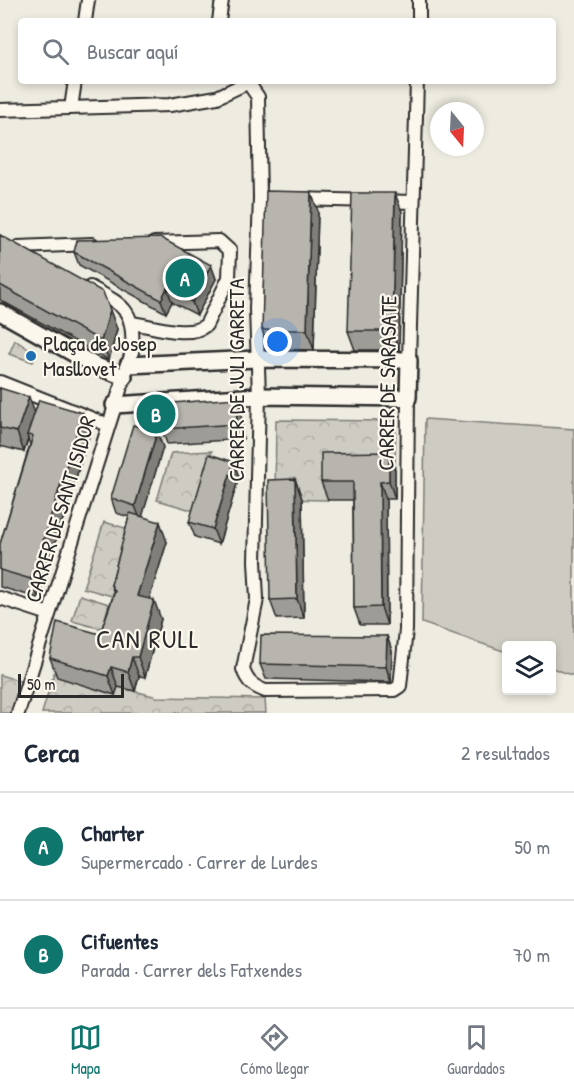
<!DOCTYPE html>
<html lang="es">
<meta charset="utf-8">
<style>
:root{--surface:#fff;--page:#f2f2f3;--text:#1f2937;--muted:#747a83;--line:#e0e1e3;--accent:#0f766e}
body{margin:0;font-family:"Patrick Hand",sans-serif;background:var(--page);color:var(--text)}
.controls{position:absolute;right:18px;bottom:18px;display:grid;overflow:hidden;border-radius:6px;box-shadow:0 3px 9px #0003}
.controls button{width:54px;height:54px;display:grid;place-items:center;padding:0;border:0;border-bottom:2px solid var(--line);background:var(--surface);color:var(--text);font:30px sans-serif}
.compass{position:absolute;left:430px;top:102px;width:54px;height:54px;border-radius:50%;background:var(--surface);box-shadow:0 3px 9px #0003;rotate:162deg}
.scale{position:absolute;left:18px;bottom:15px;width:106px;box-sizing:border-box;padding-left:6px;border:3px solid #2b2b2b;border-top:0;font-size:16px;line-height:21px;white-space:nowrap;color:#2b2b2b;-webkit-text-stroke:4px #fbf7ec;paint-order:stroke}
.you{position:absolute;left:278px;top:342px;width:21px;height:21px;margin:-15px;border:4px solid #fff;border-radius:50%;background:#1a73e8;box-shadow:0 0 0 9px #1a73e833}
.badge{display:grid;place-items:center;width:39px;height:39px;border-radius:50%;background:var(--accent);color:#fff;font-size:20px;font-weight:700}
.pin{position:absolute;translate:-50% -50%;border:3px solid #fff;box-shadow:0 2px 6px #0006}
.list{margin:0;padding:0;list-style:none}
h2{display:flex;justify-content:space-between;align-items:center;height:78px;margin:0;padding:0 24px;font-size:26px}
h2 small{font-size:20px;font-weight:400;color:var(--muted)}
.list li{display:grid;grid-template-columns:39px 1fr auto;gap:18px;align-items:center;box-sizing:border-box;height:108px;padding:0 24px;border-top:2px solid var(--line)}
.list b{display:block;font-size:22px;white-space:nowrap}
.list p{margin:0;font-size:20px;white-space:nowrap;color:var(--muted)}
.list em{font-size:20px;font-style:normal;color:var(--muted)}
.icon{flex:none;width:33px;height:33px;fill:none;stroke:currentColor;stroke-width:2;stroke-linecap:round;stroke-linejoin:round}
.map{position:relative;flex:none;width:574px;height:713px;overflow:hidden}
.search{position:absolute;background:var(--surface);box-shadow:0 3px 9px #0003;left:18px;right:18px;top:18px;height:66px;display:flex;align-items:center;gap:15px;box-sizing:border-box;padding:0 21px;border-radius:6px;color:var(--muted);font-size:22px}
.sheet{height:294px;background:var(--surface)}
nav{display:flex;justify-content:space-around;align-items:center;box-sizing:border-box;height:84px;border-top:2px solid var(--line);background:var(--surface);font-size:16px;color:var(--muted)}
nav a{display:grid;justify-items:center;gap:3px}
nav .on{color:var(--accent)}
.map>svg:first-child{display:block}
</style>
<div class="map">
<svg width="574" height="713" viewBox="0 0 574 713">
<defs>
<pattern id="forest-crowns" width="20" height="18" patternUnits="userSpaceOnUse" patternTransform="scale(1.5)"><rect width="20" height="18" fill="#cecbc2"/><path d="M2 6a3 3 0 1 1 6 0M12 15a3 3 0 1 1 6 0" fill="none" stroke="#b1aea7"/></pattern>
</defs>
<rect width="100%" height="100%" fill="#eeebe0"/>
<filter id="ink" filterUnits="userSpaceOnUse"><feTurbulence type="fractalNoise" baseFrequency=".0167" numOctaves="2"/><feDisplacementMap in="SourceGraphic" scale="12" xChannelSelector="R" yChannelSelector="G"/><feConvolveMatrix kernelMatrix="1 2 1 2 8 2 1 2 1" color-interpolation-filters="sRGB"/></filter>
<g filter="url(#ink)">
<!-- forest -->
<path fill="url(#forest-crowns)" stroke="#7c7b76" stroke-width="1.5" d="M15 340 36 354 33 362 9 354Z
M276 420 396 421 395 470 328 500 275 499Z
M212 451 195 511 157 500 171 453Z
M104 522 132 530 112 596 83 588Z
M80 595 109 604 102 629 72 621Z
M55 670 157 697 265 699 266 713H42Z
M0 675 27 683 18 713H0Z"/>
<!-- garden -->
<path fill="#cecbc2" stroke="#7c7b76" stroke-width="1.5" d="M425 419 574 429V676L552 668V646H506V652L422 623Z"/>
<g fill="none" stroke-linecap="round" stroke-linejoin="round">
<!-- minor casing -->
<g stroke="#2b2b2b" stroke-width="16">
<path id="minor" d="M85 21 88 0
M219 21 222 0
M419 21V0
M247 81 258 97 260 198 256 309 259 396 255 561 257 599 243 669C247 682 253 686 265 691L394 690 400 686 406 630 408 398
M71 108 75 81
M0 110 170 105 217 97 251 81
M297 199 413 202
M18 247 92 244
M132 323C153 326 189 339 206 325L229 278 230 251 219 241 154 243
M409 360 417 81
M0 382 108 425
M0 598 49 614
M18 713 132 352C135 309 124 306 90 287"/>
</g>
<!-- tertiary casing -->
<g stroke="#2b2b2b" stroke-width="20">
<path id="tertiary" d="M0 312 94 365 124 377
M114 405 259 396 408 398 409 360 257 359 128 365"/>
</g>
<!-- minor -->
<use href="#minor" stroke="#fbf7ec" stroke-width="12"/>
<!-- tertiary -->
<use href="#tertiary" stroke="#fbf7ec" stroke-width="15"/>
</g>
<!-- wall -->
<path fill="#9e9c96" stroke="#2b2b2b" stroke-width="1.5" d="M318 211 314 350 269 349 262 330Z
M402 212 399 350H355L348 331Z
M0 235 117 329 109 360 0 300Z
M74 252 211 265 216 279 197 315 172 302 166 313 79 265Z
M0 388 35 412 83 413 90 433 38 598 0 587V544L30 444 28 439 24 452 0 446Z
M241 413 243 439 167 444 162 429Z
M163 447 142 516 167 542 149 599 161 619 145 677 139 676 135 691 118 687 115 695 57 677 50 658 100 634 114 593 111 585 129 517 116 513 111 498Z
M389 452 395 470V499H386L387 625H360L354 608 353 500H328L321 482Z
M239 477 219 544 195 537 189 522Z
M295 479 302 499 304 618 277 619 270 600Z
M387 636 392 651 391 682 266 679 260 664Z"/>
<!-- shaded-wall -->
<path fill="#817f7a" stroke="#2b2b2b" stroke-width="1.5" d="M311 192 318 211 314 350 307 330Z
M395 193 402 212 399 350 392 331Z
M211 265 216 279 197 315 192 302Z
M167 288 172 302 166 313 161 300Z
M110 310 117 329 109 360 101 341Z
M29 397 36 416 27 435 28 439 24 452 17 432Z
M236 398 241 413 243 439 237 424Z
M83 413 90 433 38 598 31 579Z
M157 432 163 447 141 521 135 506Z
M389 452 395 470V499L389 481Z
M234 462 239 477 219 544 213 529Z
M295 479 302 499 304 618 297 599Z
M380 482 386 499 387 625 381 607Z
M160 522 167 542 144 616 137 596Z
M154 600 161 619 145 677 138 657Z
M387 636 392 651 391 682 386 667Z
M132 657 139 676 135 691 128 672Z
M111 667 118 687 115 695 108 676Z"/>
<!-- building -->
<path fill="#b8b5ae" stroke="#2b2b2b" stroke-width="1.5" d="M266 191 311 192 307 330H262Z
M352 193H395L392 331H348Z
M0 235 103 292 110 310 101 341 0 285Z
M161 238 211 265 192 302 167 288 161 300 74 252 77 240Z
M0 388 29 397 17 432 0 428Z
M236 398 237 424 162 429 160 404Z
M39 400 83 413 31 579 0 570V544L33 436 27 435Z
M133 425 157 432 135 506 111 498Z
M389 452V481L380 482 381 607 354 608 353 482H321V453Z
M209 454 234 462 213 529 189 522Z
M295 479 297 599 270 600 268 480Z
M130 513 160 522 137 596 154 600 138 657H132L128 672 111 667 108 676 50 658 57 622 100 634 115 591 111 585Z
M261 635 387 636 386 667 260 664Z"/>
</g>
<!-- markers -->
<circle fill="#1f6fb2" stroke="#fbf7ec" stroke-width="2" cx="31" cy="356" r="6"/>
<g text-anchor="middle" stroke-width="4.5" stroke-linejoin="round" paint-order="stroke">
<!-- poi labels -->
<g font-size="22" fill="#2b2b2b" stroke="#fbf7ec" text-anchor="start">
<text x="43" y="351">Plaça de Josep<tspan x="43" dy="25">Masllovet</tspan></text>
</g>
<!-- street labels -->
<g font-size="22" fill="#2b2b2b" stroke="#fbf7ec">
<text transform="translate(236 380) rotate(-90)" y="8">CARRER DE JULI GARRETA</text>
<text transform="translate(387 383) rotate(-89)" y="8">CARRER DE SARASATE</text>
<text transform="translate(60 509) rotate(-73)" y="8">CARRER DE SANT ISIDOR</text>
</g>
<!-- quarter labels -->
<g font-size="26" letter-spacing="1.5" fill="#2b2b2b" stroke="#fbf7ec">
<text x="148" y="648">CAN RULL</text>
</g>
</g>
</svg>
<div class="controls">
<button><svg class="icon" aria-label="layers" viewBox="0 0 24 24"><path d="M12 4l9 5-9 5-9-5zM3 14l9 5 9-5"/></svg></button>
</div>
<svg class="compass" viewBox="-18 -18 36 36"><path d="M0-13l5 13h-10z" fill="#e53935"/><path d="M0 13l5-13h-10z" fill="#747a83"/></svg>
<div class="scale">50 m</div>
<div class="you"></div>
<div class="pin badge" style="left:185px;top:278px">A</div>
<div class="pin badge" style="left:156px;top:414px">B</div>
<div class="search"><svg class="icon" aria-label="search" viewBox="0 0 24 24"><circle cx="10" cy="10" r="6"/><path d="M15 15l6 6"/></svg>Buscar aquí</div>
</div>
<section class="sheet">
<h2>Cerca<small>2 resultados</small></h2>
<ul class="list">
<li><span class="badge">A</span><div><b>Charter</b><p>Supermercado · Carrer de Lurdes</p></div><em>50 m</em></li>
<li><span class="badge">B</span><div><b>Cifuentes</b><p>Parada · Carrer dels Fatxendes</p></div><em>70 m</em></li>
</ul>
</section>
<nav>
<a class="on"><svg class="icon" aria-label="map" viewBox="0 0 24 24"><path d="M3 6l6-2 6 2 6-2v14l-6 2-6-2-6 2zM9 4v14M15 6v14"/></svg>Mapa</a>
<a><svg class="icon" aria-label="directions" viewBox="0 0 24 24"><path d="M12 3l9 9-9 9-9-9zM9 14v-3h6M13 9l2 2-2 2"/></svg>Cómo llegar</a>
<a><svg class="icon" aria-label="saved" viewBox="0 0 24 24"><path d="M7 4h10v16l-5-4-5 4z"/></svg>Guardados</a>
</nav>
